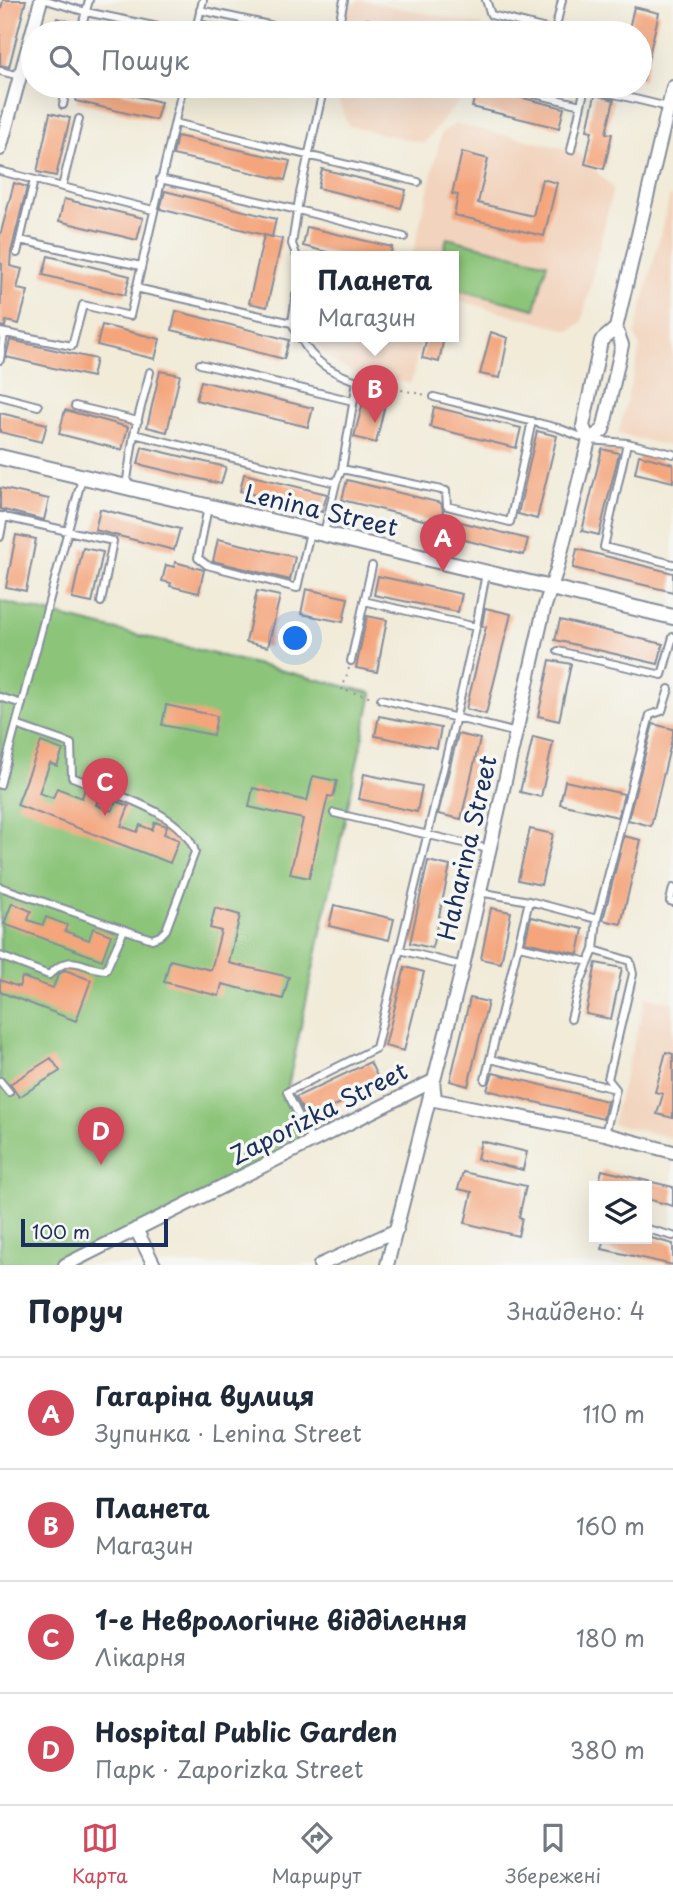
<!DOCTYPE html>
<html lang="uk">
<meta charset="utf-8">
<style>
:root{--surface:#fff;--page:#f2f2f3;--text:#1f2937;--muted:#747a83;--line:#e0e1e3;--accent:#d1495b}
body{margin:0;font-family:"Playpen Sans",sans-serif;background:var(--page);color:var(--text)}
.controls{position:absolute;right:21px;bottom:21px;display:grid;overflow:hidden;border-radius:0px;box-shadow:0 7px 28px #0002}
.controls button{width:63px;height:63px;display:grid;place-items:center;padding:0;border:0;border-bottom:2px solid var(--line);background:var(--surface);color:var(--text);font:35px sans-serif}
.scale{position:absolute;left:21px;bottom:18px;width:147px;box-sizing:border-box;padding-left:7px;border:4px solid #1b2f5e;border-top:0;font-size:19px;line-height:24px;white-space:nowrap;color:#1b2f5e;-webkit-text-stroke:5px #f6f6f2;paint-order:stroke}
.you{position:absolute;left:296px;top:639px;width:24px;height:24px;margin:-18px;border:5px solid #fff;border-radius:50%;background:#1a73e8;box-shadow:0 0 0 10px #1a73e833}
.badge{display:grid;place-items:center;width:46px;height:46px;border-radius:50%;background:var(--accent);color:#fff;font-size:23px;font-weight:700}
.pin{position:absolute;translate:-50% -58px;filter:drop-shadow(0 2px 4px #0008)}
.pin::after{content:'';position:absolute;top:37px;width:24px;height:21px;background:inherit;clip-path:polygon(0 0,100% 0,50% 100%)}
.popup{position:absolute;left:291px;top:251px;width:168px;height:91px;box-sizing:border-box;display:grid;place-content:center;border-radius:0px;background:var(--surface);filter:drop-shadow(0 2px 5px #0005);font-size:23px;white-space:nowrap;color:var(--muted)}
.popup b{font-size:26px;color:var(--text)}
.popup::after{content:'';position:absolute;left:50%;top:100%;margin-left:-14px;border:14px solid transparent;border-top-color:var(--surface)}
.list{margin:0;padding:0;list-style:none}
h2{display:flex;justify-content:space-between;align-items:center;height:91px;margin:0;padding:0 28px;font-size:30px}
h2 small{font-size:23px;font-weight:400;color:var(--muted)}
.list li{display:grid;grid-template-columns:46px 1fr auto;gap:21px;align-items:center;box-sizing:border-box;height:112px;padding:0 28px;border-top:2px solid var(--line)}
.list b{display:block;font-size:26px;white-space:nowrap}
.list p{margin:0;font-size:23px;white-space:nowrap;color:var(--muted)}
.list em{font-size:23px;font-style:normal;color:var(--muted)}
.icon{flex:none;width:38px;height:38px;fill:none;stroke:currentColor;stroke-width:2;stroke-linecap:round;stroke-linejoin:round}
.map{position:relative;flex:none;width:673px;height:1265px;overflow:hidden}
.search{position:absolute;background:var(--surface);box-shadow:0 7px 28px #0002;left:21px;right:21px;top:21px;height:77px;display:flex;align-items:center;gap:18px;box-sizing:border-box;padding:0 24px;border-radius:38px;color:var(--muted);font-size:26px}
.sheet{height:539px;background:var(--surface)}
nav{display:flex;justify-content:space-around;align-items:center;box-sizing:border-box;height:98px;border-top:2px solid var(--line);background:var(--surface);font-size:19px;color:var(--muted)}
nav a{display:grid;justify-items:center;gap:4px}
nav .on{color:var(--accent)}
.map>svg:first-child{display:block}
</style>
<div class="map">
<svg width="673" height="1265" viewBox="0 0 673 1265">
<rect width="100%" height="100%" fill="#f6f6f2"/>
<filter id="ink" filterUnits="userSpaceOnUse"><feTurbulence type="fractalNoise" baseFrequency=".0143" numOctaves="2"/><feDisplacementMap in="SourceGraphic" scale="14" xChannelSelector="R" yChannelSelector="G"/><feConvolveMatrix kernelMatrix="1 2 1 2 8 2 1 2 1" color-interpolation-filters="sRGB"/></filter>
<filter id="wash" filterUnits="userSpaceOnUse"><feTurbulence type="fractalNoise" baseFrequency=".00686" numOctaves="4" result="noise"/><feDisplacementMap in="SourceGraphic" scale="28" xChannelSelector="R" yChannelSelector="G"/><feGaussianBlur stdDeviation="1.57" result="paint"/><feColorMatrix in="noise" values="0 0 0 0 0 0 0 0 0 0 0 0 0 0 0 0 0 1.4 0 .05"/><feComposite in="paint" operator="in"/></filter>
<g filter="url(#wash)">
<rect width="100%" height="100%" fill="#f1ebd8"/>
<!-- built -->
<path fill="#f2d4be" d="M360 0 482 25 480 33H341L346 8Z
M333 86H471L424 143 348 126Z
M456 124 576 151 613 188 582 322 570 331 454 299V257H412L442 132Z
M670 196H673V447L618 434 640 348 635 334Z
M311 337H422L411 383 355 374 324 355Z
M646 997 673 1003V1138L612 1124Z"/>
<!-- green -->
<path fill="#8cc57a" stroke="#547a6c" stroke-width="2" d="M447 238 547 263 535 309 454 289V257H442Z
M0 601 372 693 287 1091 312 1142 65 1265H0Z"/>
<g id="blocks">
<!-- building -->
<path fill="#f4a57b" d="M3 0H26L9 67 0 65V13Z
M634 7 659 13 643 81H640V33H628Z
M57 18 76 23 73 33H53Z
M367 19 387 24 385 33H364Z
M204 21 243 30V33H201Z
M80 86H94L161 102 156 120 76 101Z
M477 87 564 108 559 128 472 107Z
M595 95 614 100 606 133 612 134 604 169 585 164 592 131 587 130Z
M50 113 70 118 56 176 37 172Z
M177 136 290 161 285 180 173 155Z
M462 152 488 159 478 203 533 216 542 179 557 183 544 236 454 215 458 195 452 194Z
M322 169 406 190 401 208 318 188Z
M14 183 27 187 11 252 10 266 22 269 17 289 28 291 19 324 6 321 5 327 0 326 2 264 0 263V236Z
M165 191 276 219 272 237 160 209Z
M64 199 143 218 137 240 59 221Z
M307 227 392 247 390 257H347L303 246Z
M264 235 282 239 267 307 249 303Z
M48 256 130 276 125 295 43 275Z
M176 311 289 340 284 359 172 330Z
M102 325 160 339 155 359 97 345Z
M491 332 508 338 500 378 480 374Z
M427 337H444L439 362 422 358Z
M10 340 96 359 92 377 6 357Z
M160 371 180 375 167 432 147 427Z
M201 381 313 408 308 427 196 400Z
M366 391 387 396 376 443 354 437Z
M434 407 521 428 516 448 430 427Z
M65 410 128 427 122 450 59 434Z
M0 413 47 424 42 442 0 432Z
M537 431 557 436 537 519 518 514Z
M142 447 226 467 221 484 138 464Z
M602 449 619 453 599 535 582 531Z
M639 455 673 464V482L635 473Z
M244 474 327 494 322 512 240 491Z
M347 480 441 503 443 510 440 524 342 500Z
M0 488 49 499 44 520 0 509Z
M100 509 180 529 174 550 95 530Z
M445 518 528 539 524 555 441 534Z
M16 535 36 539 26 591 6 587Z
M218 539 295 557 290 580 213 561Z
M83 548 103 552 92 603 72 599Z
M577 549 673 573V592L573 568Z
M175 562 204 570 199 593 170 586 171 583 162 581 166 565 174 567Z
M378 576 462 594 458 612 374 595Z
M306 589 348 598 343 622 301 614Z
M257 591 280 596 268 647 246 642Z
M485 608 511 614 486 714 466 709 486 627 482 626Z
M367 616 387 620 377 672 356 668Z
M560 620 663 644 658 664 555 640Z
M550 660 571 664 559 721 538 716Z
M166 705 217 716 213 735 162 725Z
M379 716 441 728 437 748 375 736Z
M653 724 673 729V735L651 826 628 820Z
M458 734 480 739 461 819 438 814Z
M533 737 553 742 541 797 520 792Z
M41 742 63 750 57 766 50 763 39 793 53 798 57 788 82 798 85 788 100 794 96 805 112 811 116 801 129 806 121 826 137 832 140 825 152 830 155 822 167 826 164 834 179 840 170 863 17 805Z
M364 774 422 786 417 812 359 799Z
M313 776 337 781 333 797 328 796 309 878 290 874 303 819 249 807 253 788 307 801Z
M565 781 624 794 618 817 560 804Z
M530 829 553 834 541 885 518 880Z
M624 836 641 840 621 924 603 920Z
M428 861 450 866 432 948 410 943Z
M12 903 31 911 28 920 43 925 46 917 67 925 65 931 89 940 93 928 111 935 102 960 4 924Z
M334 905 394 919 389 940 329 926Z
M215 908 240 915 229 963 289 977 283 999 222 984 219 996 164 982 170 960 211 970 221 931 210 928Z
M491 908 511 912 501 963 481 959Z
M531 917 583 929 578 954 525 942Z
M596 963 622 968 611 1019 586 1014Z
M405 967 424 972 404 1051 385 1046Z
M65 970 91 980 76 1021 0 992V980L19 987 22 977 53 988 58 975Z
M470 998 488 1002 468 1086 450 1081Z
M666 1052 673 1054V1118L657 1114 663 1094 655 1092Z
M51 1058 60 1071 19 1097 10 1084Z
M370 1062 381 1084 307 1119 296 1097Z
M493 1073 607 1101 603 1119 487 1090Z
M481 1141 527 1152 523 1170 477 1159Z
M602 1170 673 1187V1206L647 1199V1186H598Z
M463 1172 526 1186 519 1217 522 1218 518 1236 465 1223 472 1192 458 1189Z
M647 1237 673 1244V1265L602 1249 605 1239Z"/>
</g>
</g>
<g filter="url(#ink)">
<use href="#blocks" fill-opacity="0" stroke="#868d9b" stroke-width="2"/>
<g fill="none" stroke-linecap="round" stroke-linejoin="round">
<!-- service casing -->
<g stroke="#868d9b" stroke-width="10">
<path id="service" d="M46 0 86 12 187 33
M486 0 491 15 562 33
M200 10 306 33
M555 31 562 0
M80 33 89 0
M195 33 203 0
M337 33 344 0
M0 71 20 76
M501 86 581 105
M63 105 67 86
M175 123 418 182
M571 150 585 87 668 107
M0 171 153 210
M160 179 298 210 404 237
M62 187 79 119
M20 240 141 266
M17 253 34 180
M297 257 292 244 300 193 324 86
M136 288 292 323
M296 295 292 323 296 331
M0 332 72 346 83 305 130 316 183 86
M300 337C313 362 330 372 357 381L342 469 336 483 324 533
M0 360 4 333
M200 364 353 401
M0 396 38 406
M434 397 558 428 589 440 627 443 673 454
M75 406 138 421
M134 434 336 483
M627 443 604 547 673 564
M342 469 446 491 447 506 510 522 532 421
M126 486 134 434 150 372
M208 507 198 558 207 565 297 588 310 532
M0 516 113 541 101 602
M0 537 4 516
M364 601 476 627 486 573
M558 651 662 675 673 637
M351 661 372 566
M0 697 22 704
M381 699 517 733
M0 785 82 478
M334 813 489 849
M0 887 152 939 160 936 166 930 195 852C184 812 108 792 72 777L71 744 16 725
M673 888 670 901 673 902
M479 892 529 901 597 919
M519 946 589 962
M400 950 463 966
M594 950 630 961 633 974 608 1079 616 1089
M0 956 49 975C73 951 79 968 106 970L124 930
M571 1019 580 983 594 950 597 919 650 715 662 711 669 689
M490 1059 616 1089 605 1134
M485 1080 529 901
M0 1081 9 1092
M312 1142 287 1092 376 1048 456 716 476 627
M647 1229 673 1236"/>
</g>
<!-- minor casing -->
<g stroke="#868d9b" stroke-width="16">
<path id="minor" d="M0 149 41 0
M589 440 583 426 601 341 616 328
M136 1229 154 1265
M65 1265 433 1081 435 1100 605 1134 673 1152
M320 1265 397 1230
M387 1265 463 966 544 609 557 569 589 440 603 430 613 386 622 345 616 328 673 87"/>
</g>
<!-- tertiary casing -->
<g stroke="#868d9b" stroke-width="18">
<path id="tertiary" d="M0 457 673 617"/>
</g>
<!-- path -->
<path stroke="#868d9b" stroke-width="2" stroke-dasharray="2 5" stroke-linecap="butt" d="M367 383 426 395
M349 668 342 690 373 697"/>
<!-- service -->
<use href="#service" stroke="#fff" stroke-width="6"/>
<!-- minor -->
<use href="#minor" stroke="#fff" stroke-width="12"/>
<!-- tertiary -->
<use href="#tertiary" stroke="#fff" stroke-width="14"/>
</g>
</g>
<g text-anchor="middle" stroke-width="7" stroke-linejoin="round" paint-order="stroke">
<!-- street labels -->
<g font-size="24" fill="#1b2f5e" stroke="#f6f6f2">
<text transform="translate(321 511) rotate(13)" y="8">Lenina Street</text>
<text transform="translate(468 848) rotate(-77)" y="8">Haharina Street</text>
<text transform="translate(319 1114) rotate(-27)" y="8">Zaporizka Street</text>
</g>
</g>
</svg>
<div class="controls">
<button><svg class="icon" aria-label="layers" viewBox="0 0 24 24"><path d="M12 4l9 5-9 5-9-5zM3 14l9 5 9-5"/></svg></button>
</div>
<div class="scale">100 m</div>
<div class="you"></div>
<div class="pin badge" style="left:443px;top:572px">A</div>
<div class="pin badge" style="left:375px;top:423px">B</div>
<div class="popup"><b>Планета</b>Магазин</div>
<div class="pin badge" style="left:105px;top:816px">C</div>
<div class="pin badge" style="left:101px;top:1165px">D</div>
<div class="search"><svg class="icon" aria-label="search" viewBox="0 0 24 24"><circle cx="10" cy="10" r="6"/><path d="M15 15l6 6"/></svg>Пошук</div>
</div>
<section class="sheet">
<h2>Поруч<small>Знайдено: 4</small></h2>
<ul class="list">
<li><span class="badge">A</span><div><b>Гагаріна вулиця</b><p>Зупинка · Lenina Street</p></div><em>110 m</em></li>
<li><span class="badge">B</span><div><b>Планета</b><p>Магазин</p></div><em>160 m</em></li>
<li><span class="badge">C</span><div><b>1-е Неврологічне відділення</b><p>Лікарня</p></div><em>180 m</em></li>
<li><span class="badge">D</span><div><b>Hospital Public Garden</b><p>Парк · Zaporizka Street</p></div><em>380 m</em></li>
</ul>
</section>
<nav>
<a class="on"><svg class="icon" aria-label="map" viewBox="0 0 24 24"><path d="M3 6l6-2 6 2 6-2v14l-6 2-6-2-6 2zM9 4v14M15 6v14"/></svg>Карта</a>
<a><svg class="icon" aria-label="directions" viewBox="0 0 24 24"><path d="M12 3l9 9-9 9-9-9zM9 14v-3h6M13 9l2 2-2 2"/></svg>Маршрут</a>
<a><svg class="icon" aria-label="saved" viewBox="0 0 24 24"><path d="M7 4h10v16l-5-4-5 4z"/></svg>Збережені</a>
</nav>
